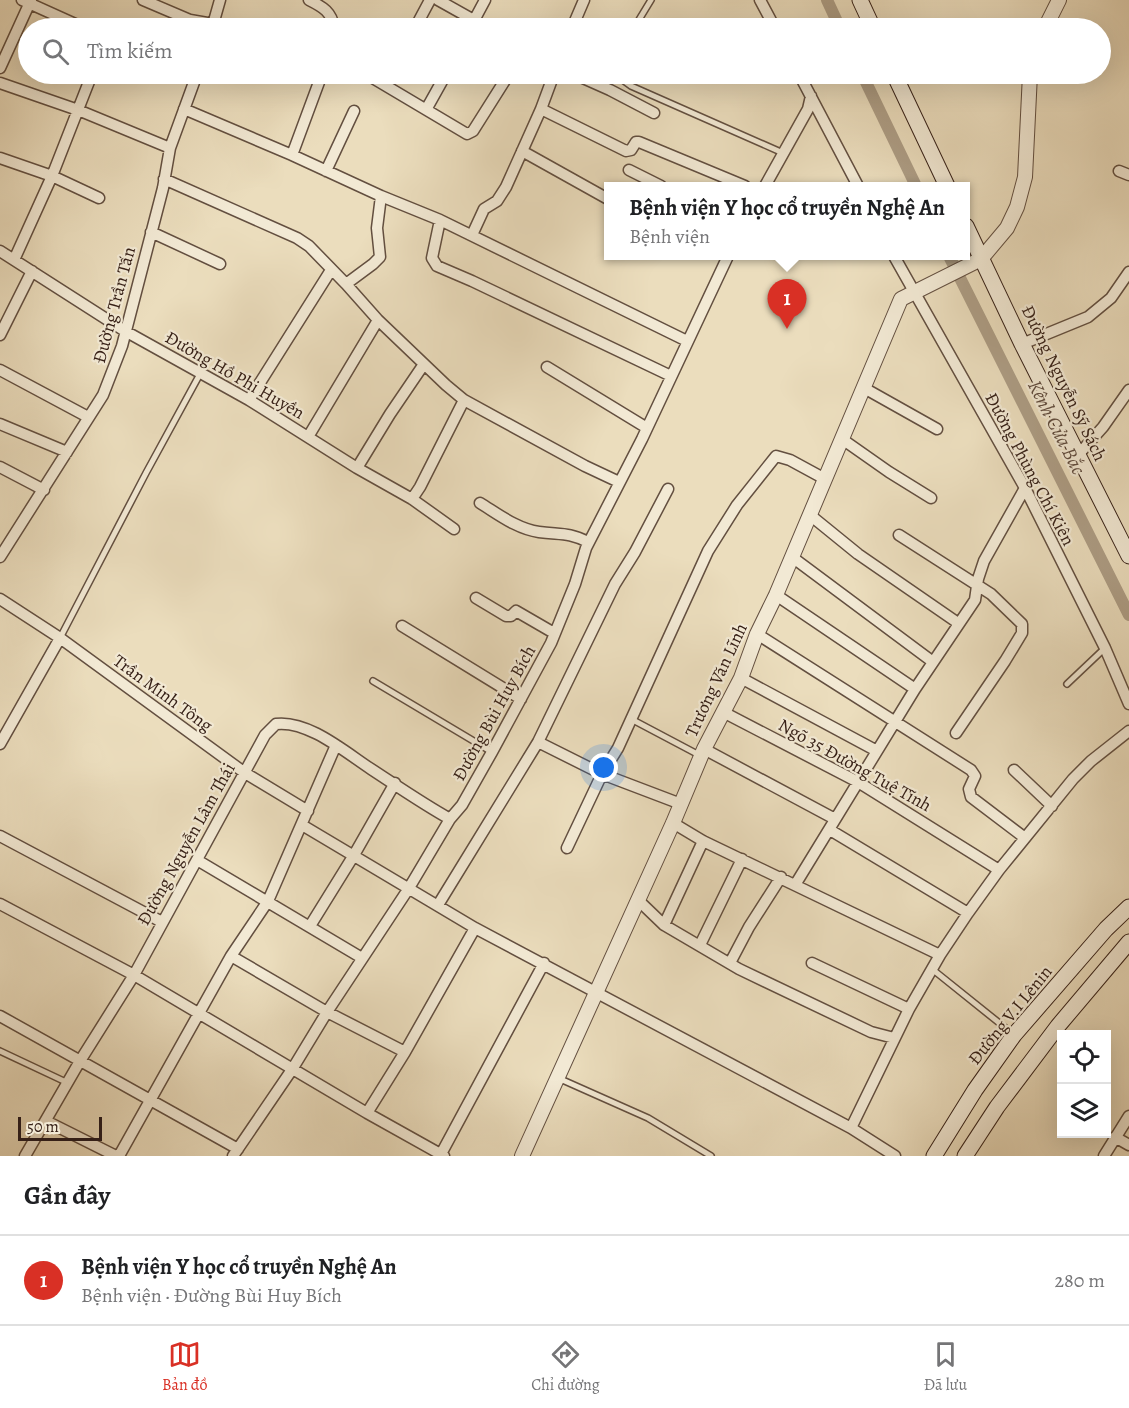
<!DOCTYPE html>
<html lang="vi">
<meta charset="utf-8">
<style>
:root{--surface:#fff;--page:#f2f2f2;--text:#202124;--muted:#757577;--line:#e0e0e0;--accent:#d93025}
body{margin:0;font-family:Alegreya,serif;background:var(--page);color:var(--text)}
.controls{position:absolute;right:18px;bottom:18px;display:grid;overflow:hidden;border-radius:0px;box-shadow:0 6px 24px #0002}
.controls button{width:54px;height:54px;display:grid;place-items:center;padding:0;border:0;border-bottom:2px solid var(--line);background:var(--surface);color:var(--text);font:30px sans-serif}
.scale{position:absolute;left:18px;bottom:15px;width:84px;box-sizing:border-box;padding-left:6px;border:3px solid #362017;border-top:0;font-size:16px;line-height:21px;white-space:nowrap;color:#362017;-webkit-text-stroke:4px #f2e9d4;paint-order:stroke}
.you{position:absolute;left:604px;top:768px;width:21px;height:21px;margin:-15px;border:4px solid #fff;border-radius:50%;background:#1a73e8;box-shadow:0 0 0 9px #1a73e833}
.badge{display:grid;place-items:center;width:39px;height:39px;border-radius:50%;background:var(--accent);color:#fff;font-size:20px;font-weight:700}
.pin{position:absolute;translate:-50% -50px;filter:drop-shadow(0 2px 3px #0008)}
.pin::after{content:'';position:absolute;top:32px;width:21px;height:18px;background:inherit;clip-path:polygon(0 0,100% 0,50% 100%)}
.popup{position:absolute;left:604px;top:182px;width:366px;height:78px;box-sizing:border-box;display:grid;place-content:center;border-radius:0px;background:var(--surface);filter:drop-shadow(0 2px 4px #0005);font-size:20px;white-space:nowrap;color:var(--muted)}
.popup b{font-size:22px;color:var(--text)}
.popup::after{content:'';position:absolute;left:50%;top:100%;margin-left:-12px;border:12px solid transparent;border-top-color:var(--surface)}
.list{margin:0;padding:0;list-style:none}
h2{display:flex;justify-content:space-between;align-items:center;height:78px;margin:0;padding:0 24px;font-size:26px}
h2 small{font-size:20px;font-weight:400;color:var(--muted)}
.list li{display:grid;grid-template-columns:39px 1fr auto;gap:18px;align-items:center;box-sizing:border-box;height:90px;padding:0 24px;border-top:2px solid var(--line)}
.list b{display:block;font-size:22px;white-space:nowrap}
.list p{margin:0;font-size:20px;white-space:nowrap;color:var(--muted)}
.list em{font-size:20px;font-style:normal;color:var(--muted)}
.icon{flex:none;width:33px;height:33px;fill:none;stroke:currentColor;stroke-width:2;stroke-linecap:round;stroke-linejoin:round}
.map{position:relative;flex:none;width:1129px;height:1156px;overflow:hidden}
.search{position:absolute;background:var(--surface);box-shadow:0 6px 24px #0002;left:18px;right:18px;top:18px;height:66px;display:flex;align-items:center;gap:15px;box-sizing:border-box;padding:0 21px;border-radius:33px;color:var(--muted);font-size:22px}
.sheet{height:168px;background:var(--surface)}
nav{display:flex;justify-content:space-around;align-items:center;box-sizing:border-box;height:84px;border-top:2px solid var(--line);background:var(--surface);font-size:16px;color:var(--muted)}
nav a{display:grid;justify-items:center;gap:3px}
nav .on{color:var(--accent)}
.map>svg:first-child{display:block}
</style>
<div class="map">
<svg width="1129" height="1156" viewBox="0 0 1129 1156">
<rect width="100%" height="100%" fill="#ebddbd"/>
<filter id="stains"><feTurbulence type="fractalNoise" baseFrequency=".00333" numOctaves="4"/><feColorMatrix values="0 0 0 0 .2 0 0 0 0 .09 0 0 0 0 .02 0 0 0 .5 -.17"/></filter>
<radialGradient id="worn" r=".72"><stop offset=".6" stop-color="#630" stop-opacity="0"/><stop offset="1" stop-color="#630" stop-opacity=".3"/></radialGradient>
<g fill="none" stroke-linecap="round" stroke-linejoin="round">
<!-- canal -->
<path stroke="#ad9d85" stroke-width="12" d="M827 0 840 28
M862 74 916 186
M949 256 1129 615"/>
<!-- service casing -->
<g stroke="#634f40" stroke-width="8">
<path id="service" d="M634 28 651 0
M618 74 620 78 631 86 783 153
M60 638 146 473 200 374
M373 681 492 752
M1067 684 1105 648
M631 719 701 756
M932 969 1013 1034
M0 1051 68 1083
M558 1078 648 1118 711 1156"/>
</g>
<!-- minor casing -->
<g stroke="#634f40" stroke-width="13">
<path id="minor" d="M22 0 84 28
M143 0 190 20 213 24
M309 0C323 7 332 12 334 28
M438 0 488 28
M760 0 775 28
M212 28 220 0
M415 28 430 0
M470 28 485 0
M572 28 584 0
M0 68 31 0
M366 74 467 134 473 131 509 74
M574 74 610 90 654 113
M799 74 858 186
M0 83 78 110 170 148
M427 108 446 74
M184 109 292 155 381 196 440 220 687 341
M541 109 626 151 631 150 636 142H639L745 186
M522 151 608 199
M292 155 322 74
M0 158 52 176 99 198
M629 170 661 186
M326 171 354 111
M1119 171 1129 175
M164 179 297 238 309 246 346 284 378 320 446 385 464 400 585 466 619 482
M765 186 808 109 811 96
M440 220 432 258 437 266 472 281 671 376
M151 232 220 264
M472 235 484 209 497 201 506 187 541 109 554 74
M0 251 125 331 249 400 357 468 412 499 454 529
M894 256 1025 488 1105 648 1129 704
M14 260 52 176 92 74
M346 284 373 264 380 257 377 228 381 196
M0 335 32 271
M1022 344 1088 317 1111 298 1129 272
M547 367 647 428
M0 370 88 417
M864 388 937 429
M249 400 331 270
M0 424 67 452
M308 437 378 320
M842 439 889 472 931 498
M1078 455 1103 427 1129 390
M0 467 44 490
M357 468 390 414 424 364
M412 499 420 487 464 400
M480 503C498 514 517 529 539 532 560 535 568 532 588 542
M810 515 858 554 958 623
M899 535 991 594 1022 624V633L1005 661 956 733
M0 557 103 395 122 346 163 188 170 148 197 74
M792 557 933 662
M776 595 915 689
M476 598 506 616H511L516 611 554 633
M0 599 60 638 245 773 308 811
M402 626 521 699
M757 634 971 770 975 776 969 789 971 797 1025 838
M741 678 877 751
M723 712 858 782 999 870
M538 742 602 774 681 804
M0 744 60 638
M704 749 835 819
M1014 770 1052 806
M673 823 703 841 940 955
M302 825 475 928 851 1128 895 1156
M830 830 968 913
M0 836 162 922
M567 848 602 774 618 748 708 551 737 505 776 456 790 460 825 479
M197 860 362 958
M795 885 915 689 975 600 978 579 984 561 1025 488
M638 900 664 925 739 969 871 1032 894 1038
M0 904 134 975 367 1113 444 1156
M438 905 538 742 615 584 635 552 668 489
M664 925 703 841
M310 926 354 855 395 783
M700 945 742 859
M231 956 327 1012 405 1052
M730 963 749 927 781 877
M812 963 909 1009
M0 1016 238 1149
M367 1113 405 1052 475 928
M46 1121 116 1156
M851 1128 909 1009 940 955 968 913 999 870 1073 779 1091 761 1129 731
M1115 1137 1129 1145
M441 1154 544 963
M25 1156 80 1061 134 975 265 735 276 724C308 720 345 752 371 769 397 786 423 804 450 819
M119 1156 231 956 268 901 336 745
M233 1156 293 1068 327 1012 409 888 450 819 462 805 492 752 551 643 575 584 586 548 642 439 728 256
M1104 1156 1129 1116"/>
</g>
<!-- tertiary casing -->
<g stroke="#634f40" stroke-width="16">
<path id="tertiary" d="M1045 28 1059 0
M522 1156 673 823 704 749 741 678 757 634 776 595 901 299 981 259 1007 228 1017 207 1025 177 1030 74"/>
</g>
<!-- secondary casing -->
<g stroke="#362017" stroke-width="17">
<path id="secondary" d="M860 0 873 28
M894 74 947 186
M966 226 1022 344 1129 556
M934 1156 975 1090 1014 1035 1106 929 1129 907
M965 1156 997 1107 1058 1026 1129 942"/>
</g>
<!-- service -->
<use href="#service" stroke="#f2e9d4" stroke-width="5"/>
<!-- minor -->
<use href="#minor" stroke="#f2e9d4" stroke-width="10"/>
<!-- tertiary -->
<use href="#tertiary" stroke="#f2e9d4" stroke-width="14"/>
<!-- secondary -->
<use href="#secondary" stroke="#f2e9d4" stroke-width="15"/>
</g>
<g text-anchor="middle" stroke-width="4.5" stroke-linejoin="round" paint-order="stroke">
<!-- street labels -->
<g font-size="18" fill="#362017" stroke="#f2e9d4">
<text transform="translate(114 305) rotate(-75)" y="6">Đường Trần Tấn</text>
<text transform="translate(235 375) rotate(30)" y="6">Đường Hồ Phi Huyền</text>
<text transform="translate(1064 383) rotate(64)" y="6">Đường Nguyễn Sỹ Sách</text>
<text transform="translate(1030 469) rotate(62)" y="6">Đường Phùng Chí Kiên</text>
<text transform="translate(716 680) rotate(-65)" y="6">Trương Văn Lĩnh</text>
<text transform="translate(163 693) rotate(36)" y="6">Trần Minh Tông</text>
<text transform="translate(494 713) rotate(-61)" y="6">Đường Bùi Huy Bích</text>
<text transform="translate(855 765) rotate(29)" y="6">Ngõ 35 Đường Tuệ Tĩnh</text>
<text transform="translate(186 844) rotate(-61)" y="6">Đường Nguyễn Lâm Thái</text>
<text transform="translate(1010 1015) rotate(-51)" y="6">Đường V.I Lênin</text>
</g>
<!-- water labels -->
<g font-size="20" font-style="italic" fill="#604c3e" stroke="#f2e9d4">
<text transform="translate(1057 427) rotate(63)" y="7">Kênh Cửa Bắc</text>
</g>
</g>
<rect width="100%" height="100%" filter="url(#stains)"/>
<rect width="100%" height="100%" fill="url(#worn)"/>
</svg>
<div class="controls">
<button><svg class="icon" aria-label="locate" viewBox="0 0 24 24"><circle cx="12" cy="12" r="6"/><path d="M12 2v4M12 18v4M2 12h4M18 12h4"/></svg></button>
<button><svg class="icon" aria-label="layers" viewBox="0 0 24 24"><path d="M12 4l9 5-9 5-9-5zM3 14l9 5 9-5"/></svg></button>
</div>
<div class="scale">50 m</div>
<div class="you"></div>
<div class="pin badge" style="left:787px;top:329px">1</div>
<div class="popup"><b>Bệnh viện Y học cổ truyền Nghệ An</b>Bệnh viện</div>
<div class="search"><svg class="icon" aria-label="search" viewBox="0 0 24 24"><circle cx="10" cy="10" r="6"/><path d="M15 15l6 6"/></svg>Tìm kiếm</div>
</div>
<section class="sheet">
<h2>Gần đây<small></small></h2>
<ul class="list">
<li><span class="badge">1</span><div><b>Bệnh viện Y học cổ truyền Nghệ An</b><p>Bệnh viện · Đường Bùi Huy Bích</p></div><em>280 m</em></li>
</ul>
</section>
<nav>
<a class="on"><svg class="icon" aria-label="map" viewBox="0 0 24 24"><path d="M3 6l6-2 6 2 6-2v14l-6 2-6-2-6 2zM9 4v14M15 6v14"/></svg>Bản đồ</a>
<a><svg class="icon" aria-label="directions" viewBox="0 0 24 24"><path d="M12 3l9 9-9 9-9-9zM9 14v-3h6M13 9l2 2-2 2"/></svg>Chỉ đường</a>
<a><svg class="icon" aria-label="saved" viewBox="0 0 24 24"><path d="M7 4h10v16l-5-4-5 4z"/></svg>Đã lưu</a>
</nav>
